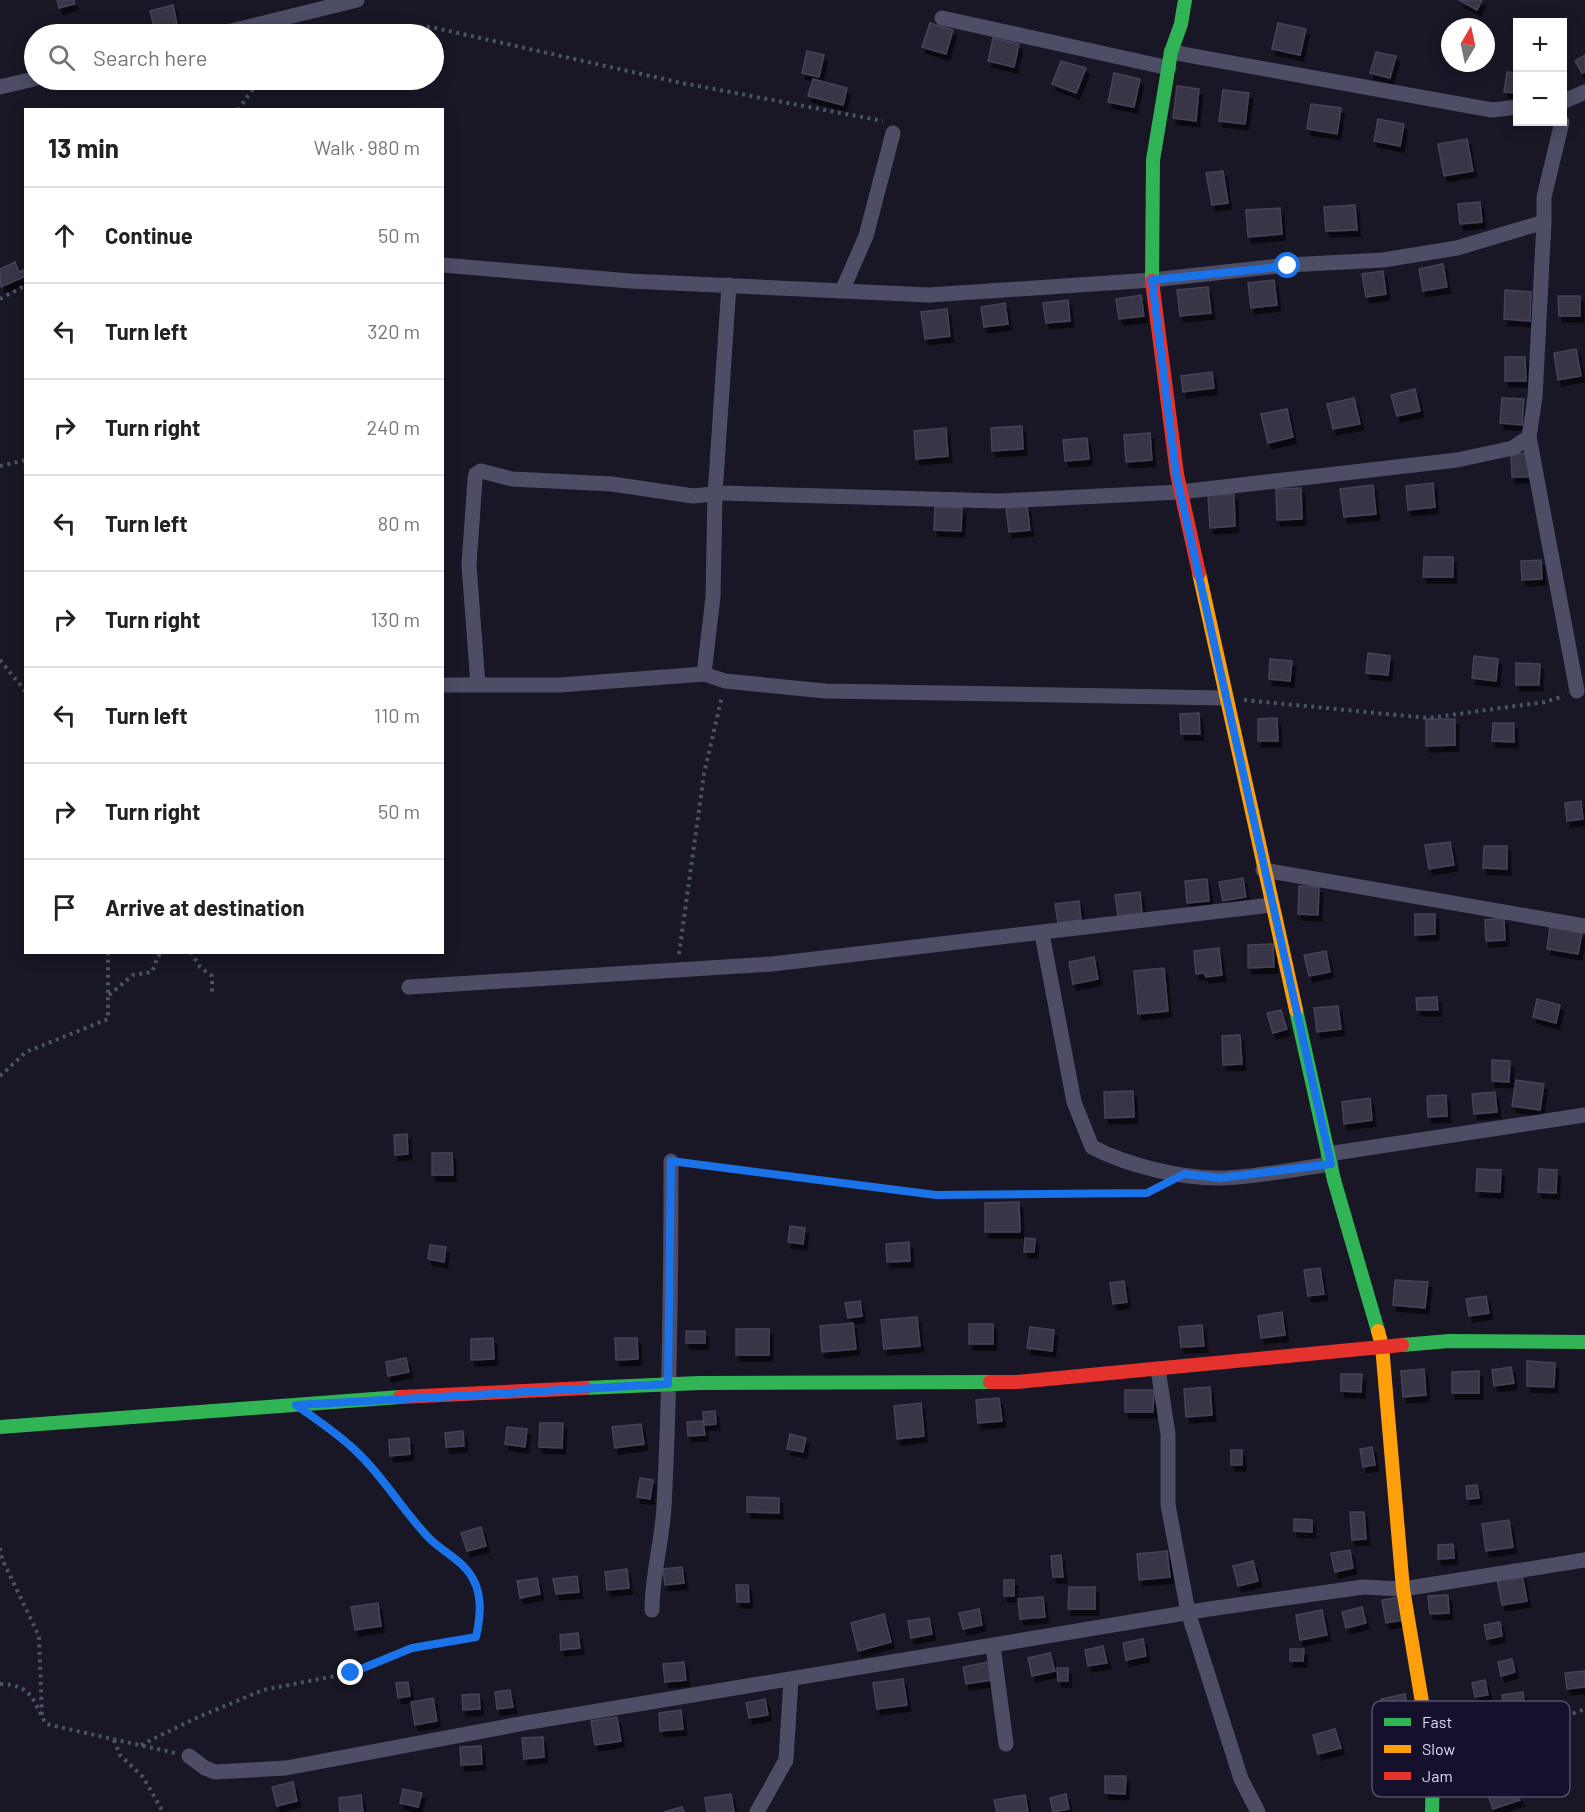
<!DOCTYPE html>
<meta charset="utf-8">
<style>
:root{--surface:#fff;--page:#f6f6f6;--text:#222;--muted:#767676;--line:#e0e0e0}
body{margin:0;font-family:Barlow,sans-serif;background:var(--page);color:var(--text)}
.controls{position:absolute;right:18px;top:18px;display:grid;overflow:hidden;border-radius:0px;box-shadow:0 3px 15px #0003}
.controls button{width:54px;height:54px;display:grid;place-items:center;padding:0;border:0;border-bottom:2px solid var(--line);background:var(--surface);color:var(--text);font:30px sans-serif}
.compass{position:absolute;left:1441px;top:18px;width:54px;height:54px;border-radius:50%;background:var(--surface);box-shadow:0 3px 15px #0003;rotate:9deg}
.stop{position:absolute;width:18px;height:18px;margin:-14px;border:4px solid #1a73e8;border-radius:50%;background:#fff}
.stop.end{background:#1a73e8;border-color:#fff;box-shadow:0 2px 6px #0008}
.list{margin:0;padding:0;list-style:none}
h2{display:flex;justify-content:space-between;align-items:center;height:78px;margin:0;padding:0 24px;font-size:26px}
h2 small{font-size:20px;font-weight:400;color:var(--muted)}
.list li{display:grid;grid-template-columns:39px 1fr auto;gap:18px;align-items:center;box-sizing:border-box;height:96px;padding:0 24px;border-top:2px solid var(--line)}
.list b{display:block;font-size:22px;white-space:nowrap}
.list em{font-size:20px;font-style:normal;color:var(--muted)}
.icon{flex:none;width:33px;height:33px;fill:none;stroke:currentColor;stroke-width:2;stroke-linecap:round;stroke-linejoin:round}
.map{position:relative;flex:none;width:1585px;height:1812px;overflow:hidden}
.search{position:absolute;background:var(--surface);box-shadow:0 3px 15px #0003;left:24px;top:24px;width:420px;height:66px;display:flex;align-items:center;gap:15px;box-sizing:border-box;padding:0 21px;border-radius:33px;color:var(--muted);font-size:22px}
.panel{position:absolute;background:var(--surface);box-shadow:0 3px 15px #0003;left:24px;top:108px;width:420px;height:846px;border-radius:0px}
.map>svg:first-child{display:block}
</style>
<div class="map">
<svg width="1585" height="1812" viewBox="0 0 1585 1812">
<defs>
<filter id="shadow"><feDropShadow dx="3.5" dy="6" stdDeviation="0" flood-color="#0009"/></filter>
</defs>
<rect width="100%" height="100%" fill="#191726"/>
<!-- building -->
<path fill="#383647" stroke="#464258" stroke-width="1.5" filter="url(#shadow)" d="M57 0H74L75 4 59 8Z
M1459 0H1482L1477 10Z
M173 5 178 29 156 34 150 11Z
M930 23 953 30 946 54 922 47Z
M1278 23 1306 29 1300 55 1272 49Z
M993 38 1019 44 1014 67 988 61Z
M807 51 824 55 819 77 802 73Z
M1376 52 1396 56 1390 78 1370 73Z
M1585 55V72L1582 73 1575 61Z
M1061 61 1086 68 1076 93 1052 84Z
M1507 72 1518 73V93L1504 92Z
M1114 73 1140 79 1134 107 1108 102Z
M813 79 847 88 843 105 808 96Z
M1177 86 1199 89 1196 121 1173 118Z
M1223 90 1249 93 1245 124 1219 121Z
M1311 104 1341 108 1337 134 1307 129Z
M1378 119 1404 124 1400 146 1374 141Z
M1467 139 1473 171 1444 176 1438 144Z
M1223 171 1228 203 1212 205 1206 173Z
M1480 202 1482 222 1460 224 1458 204Z
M1355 205 1357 230 1326 231 1324 207Z
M1280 208 1282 234 1248 237 1246 210Z
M15 262 19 272 26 269V276L1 287 0 269Z
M1443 264 1447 287 1423 291 1419 269Z
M1383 271 1386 294 1366 297 1362 274Z
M1274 280 1277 305 1251 308 1248 283Z
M1208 287 1211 313 1180 316 1177 290Z
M1505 290 1531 292 1530 321 1504 319Z
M1141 295 1144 316 1119 319 1116 299Z
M1558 296H1580V316H1559Z
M1068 300 1070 321 1046 323 1043 303Z
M1005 303 1008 324 984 327 981 307Z
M947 309 950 336 925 339 921 312Z
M1576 349 1581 376 1558 380 1554 353Z
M1505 357H1525L1526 381H1505Z
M1212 372 1214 388 1183 392 1181 376Z
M1415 389 1420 411 1397 416 1391 395Z
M1354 398 1360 424 1333 429 1327 404Z
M1502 398 1524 399 1522 425 1500 423Z
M1287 409 1293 437 1268 443 1261 414Z
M1022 426 1023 449 992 451 991 428Z
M946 428 948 456 916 459 914 431Z
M1150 433 1152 460 1126 462 1124 435Z
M1087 438 1089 459 1065 461 1063 440Z
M1532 453 1533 477H1512L1511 454Z
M1433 483 1435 507 1408 510 1406 486Z
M1373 485 1376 514 1344 517 1340 489Z
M1301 488 1302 519 1277 520 1276 489Z
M1234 494 1235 526 1210 528 1208 495Z
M1027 506 1030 530 1009 532 1006 508Z
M935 507 962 508 961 531 934 530Z
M1424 557H1453V577H1423Z
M1541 560 1542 579 1522 580 1521 561Z
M1368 653 1390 656 1388 675 1366 673Z
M1474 656 1498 659 1496 681 1472 678Z
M1270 659 1292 661 1290 681 1269 679Z
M1516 663 1540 664 1539 685H1516Z
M1199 713 1200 734H1181L1180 714Z
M1277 718 1278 741H1258V719Z
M1426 719H1455V745L1426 746Z
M1493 723H1514V742L1492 741Z
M1581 801 1583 819 1567 821 1565 803Z
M1450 842 1454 865 1429 869 1425 845Z
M1484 846H1507V869L1483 868Z
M1243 878 1246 897 1223 901 1219 882Z
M1207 879 1209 901 1187 903 1185 881Z
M1299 886 1319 887 1318 915 1298 914Z
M1140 892 1142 913 1118 916 1115 895Z
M1079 901 1081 920 1058 923 1055 904Z
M1415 914H1435V934L1415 935Z
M1504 918 1505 940 1486 941 1485 920Z
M1550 927 1582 933 1578 954 1547 949Z
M1273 944 1274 967 1248 968V945Z
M1219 948 1222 975 1206 977 1204 973 1196 974 1194 951Z
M1326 951 1330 972 1309 976 1304 955Z
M1094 957 1098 979 1073 984 1069 962Z
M1164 968 1168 1011 1138 1014 1134 971Z
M1437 997 1438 1010H1417L1416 998Z
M1537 999 1560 1005 1556 1023 1533 1017Z
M1338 1006 1341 1029 1317 1032 1314 1008Z
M1281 1010 1287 1029 1273 1033 1267 1013Z
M1240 1035 1242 1064 1223 1065 1222 1036Z
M1492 1060 1510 1061 1509 1082 1492 1081Z
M1516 1080 1544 1084 1540 1110 1512 1106Z
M1133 1091 1134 1117 1105 1118 1104 1092Z
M1495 1092 1497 1112 1474 1114 1472 1094Z
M1446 1095 1447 1116 1428 1117 1427 1096Z
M1370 1098 1372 1120 1344 1124 1342 1102Z
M407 1134 408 1154 395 1155 394 1135Z
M432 1153H452L453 1175H432Z
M1477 1169 1501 1170 1500 1192 1476 1191Z
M1539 1169 1557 1170 1556 1193 1538 1192Z
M1019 1202 1020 1232H985V1203Z
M790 1226 805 1228 803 1244 788 1242Z
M1025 1238 1035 1239 1034 1252H1024Z
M909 1242 910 1261 887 1262 886 1244Z
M430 1245 446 1247 444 1262 428 1259Z
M1320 1268 1324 1294 1308 1296 1304 1270Z
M1395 1280 1428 1282 1425 1308 1393 1305Z
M1124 1281 1127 1302 1113 1304 1110 1283Z
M1486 1296 1489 1313 1469 1316 1466 1299Z
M860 1301 862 1316 848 1318 845 1303Z
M1282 1312 1285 1335 1261 1338 1258 1316Z
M917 1317 920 1346 884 1349 881 1320Z
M853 1323 856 1349 822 1352 820 1326Z
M969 1324H993V1344H969Z
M1202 1325 1204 1346 1181 1347 1179 1327Z
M1030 1327 1054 1330 1052 1351 1027 1348Z
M736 1329H769V1355H736Z
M686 1331H705V1343H686Z
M493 1338 494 1359 471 1360V1339Z
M615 1338H637L638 1359 616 1360Z
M406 1358 409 1372 388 1376 386 1362Z
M1527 1361 1555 1363 1554 1387 1527 1386Z
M1511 1367 1514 1383 1494 1386 1492 1370Z
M1424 1369 1426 1395 1403 1397 1401 1371Z
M1479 1371V1393H1452V1372Z
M1341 1374H1362L1361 1392 1341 1391Z
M1210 1387 1212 1415 1186 1417 1184 1389Z
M1125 1390H1154L1153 1412H1125Z
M999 1398 1002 1421 978 1423 976 1400Z
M921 1403 924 1436 897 1439 894 1406Z
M715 1411 716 1424 704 1425 703 1412Z
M703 1421 705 1435 688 1436 687 1422Z
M540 1423H563L562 1448 539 1447Z
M641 1424 644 1444 615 1448 612 1427Z
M507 1427 527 1429 525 1447 505 1444Z
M463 1431 464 1446 446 1447 445 1433Z
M790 1434 806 1438 803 1452 787 1449Z
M409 1438 410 1454 390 1456 389 1440Z
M1372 1447 1375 1465 1363 1467 1360 1449Z
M1231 1450H1242V1465H1231Z
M640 1478 653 1480 650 1499 637 1497Z
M1477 1485 1479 1498 1467 1499 1466 1486Z
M747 1497 779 1498V1513L747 1512Z
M1350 1512H1364L1366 1539 1352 1540Z
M1294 1519 1312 1520V1532L1294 1531Z
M1509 1520 1513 1547 1486 1551 1482 1524Z
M481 1527 486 1546 467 1551 461 1533Z
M1453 1544 1454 1558 1438 1559V1545Z
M1350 1550 1353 1568 1335 1572 1331 1553Z
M1167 1551 1170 1577 1139 1580 1137 1554Z
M1061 1555 1063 1577H1053L1051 1556Z
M1253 1561 1258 1581 1238 1586 1233 1566Z
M682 1567 684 1583 665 1585 663 1569Z
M627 1569 629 1588 607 1590 605 1572Z
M1522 1574 1527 1601 1502 1605 1497 1579Z
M577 1576 579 1592 556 1594 553 1579Z
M537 1578 540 1594 520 1598 517 1581Z
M1004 1580H1014V1596H1004Z
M736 1585H748L749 1602H737Z
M1069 1587H1095V1609H1068Z
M1448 1595 1449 1613 1430 1614 1428 1596Z
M1405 1596 1410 1619 1386 1623 1382 1600Z
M1043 1597 1045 1617 1020 1619 1018 1599Z
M378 1603 381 1626 355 1630 351 1607Z
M1362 1607 1366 1623 1346 1628 1342 1612Z
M979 1609 982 1625 963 1629 959 1613Z
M1322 1610 1327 1635 1300 1640 1296 1615Z
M884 1614 891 1642 858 1651 851 1623Z
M929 1618 932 1634 911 1638 908 1621Z
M1500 1622 1502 1636 1487 1639 1484 1625Z
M578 1633 580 1648 561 1650 560 1635Z
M1143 1639 1146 1656 1126 1660 1123 1643Z
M1103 1646 1107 1663 1088 1666 1085 1650Z
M1290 1649H1304L1303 1661H1290Z
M1050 1653 1055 1671 1032 1676 1028 1658Z
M1512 1659 1515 1672 1501 1676 1498 1662Z
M684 1662 686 1680 665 1682 663 1664Z
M989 1662 992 1680 966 1684 963 1667Z
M1057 1668H1068V1681H1058Z
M1585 1671V1687L1567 1689 1565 1673Z
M903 1679 907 1705 877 1709 873 1683Z
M1485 1680 1488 1695 1475 1697 1472 1683Z
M408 1682 410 1696 398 1698 396 1683Z
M510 1690 513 1707 497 1709 495 1692Z
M1523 1692 1525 1710 1505 1713 1502 1695Z
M479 1694 480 1709 463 1710 462 1695Z
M1405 1694 1409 1716 1385 1721 1381 1699Z
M433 1698 437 1721 415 1725 411 1702Z
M765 1699 768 1715 749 1718 746 1703Z
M681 1710 683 1729 660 1731 659 1713Z
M617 1717 621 1741 595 1745 591 1721Z
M1335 1729 1341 1748 1318 1754 1313 1735Z
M543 1737 544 1757 524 1759 522 1738Z
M481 1746 482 1764 461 1765 460 1747Z
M1105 1776H1126L1125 1794 1105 1793Z
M1511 1777 1520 1800 1493 1809 1485 1786Z
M293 1782 297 1801 277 1806 272 1787Z
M403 1789 422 1793 418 1807 400 1803Z
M731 1794 734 1812H707L705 1798Z
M1066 1794 1069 1809 1053 1812 1050 1798Z
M361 1795 363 1812H340L339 1798Z
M1025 1795 1028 1812H997L994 1800Z
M682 1807 684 1812H664Z"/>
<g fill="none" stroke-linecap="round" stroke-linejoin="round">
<!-- path -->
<path stroke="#475462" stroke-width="4" stroke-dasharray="3 4.5" stroke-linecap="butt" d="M322 27C359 33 394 25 431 27L677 82 883 121
M238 110 259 80
M0 299 26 285
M0 466 26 460
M0 660 26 692
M1244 700 1428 718 1545 702 1564 696
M191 952 200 967 212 976V993
M679 954 704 774 722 696
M109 995 133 975 152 972 158 956 163 952
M0 1076 26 1052 108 1019V952
M686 1163 936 1195 1147 1193 1158 1187
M0 1548 2 1559 39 1636 42 1716
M0 1684C33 1685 32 1700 46 1724L175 1753
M114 1740 120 1755 143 1777 163 1812
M141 1745 196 1718 263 1690 351 1673 412 1648 476 1637 481 1610 474 1579 410 1518 386 1483 357 1452 321 1423
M1452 1773 1515 1736 1585 1709"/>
<!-- street -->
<path stroke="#4d4d66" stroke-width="15" d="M942 18 1169 68
M219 34 357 0
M1171 52 1492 110 1518 107
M0 87 34 79
M1562 102 1585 92
M442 265 630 281 929 295 1152 280 1288 265 1383 260 1457 248 1544 222V197L1562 122
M842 291 866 236 893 133
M1529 437 1577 691
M704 674 713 597 715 494 729 285
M442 685H560L704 674 725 681 825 691 1226 698
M478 685 469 565 475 479 476 474 481 471 512 479 612 484 693 496 722 493 999 501 1180 492 1457 460 1513 448 1529 437 1535 397 1544 222
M1263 870 1585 926
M1042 934 1074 1102 1092 1147C1126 1165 1182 1179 1221 1178 1257 1177 1295 1169 1331 1164
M409 987 772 964 1271 905
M1328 1154 1585 1115
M1158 1369 1168 1434V1505L1188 1612 1241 1779 1258 1812
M652 1610C652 1575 662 1542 664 1507 670 1392 671 1276 671 1161
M993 1646 1006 1744
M189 1756 205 1768 215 1772 286 1768 525 1723 1209 1609 1363 1587 1403 1589 1585 1560
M757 1812 786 1760 791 1679"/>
<!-- fast -->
<path stroke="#30b455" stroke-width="14" d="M1152 281 1153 160 1171 52 1181 24 1185 0
M1296 1010 1334 1180 1378 1331
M1402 1345 1449 1341 1585 1342
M585 1388 699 1383 990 1382
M0 1427 400 1397
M1424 1714 1433 1770 1432 1812"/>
<!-- slow -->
<path stroke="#ff9f0a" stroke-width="14" d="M1199 573 1296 1010
M1378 1331 1382 1346 1403 1589 1424 1714"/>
<!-- jam -->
<path stroke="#e5322d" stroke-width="14" d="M1152 281 1177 474 1199 573
M990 1382H1017L1402 1345
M400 1397 585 1388"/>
</g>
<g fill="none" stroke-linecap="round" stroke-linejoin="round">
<!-- route -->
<path stroke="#1a73e8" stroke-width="8" d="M351 1673 412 1648 476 1637C480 1618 483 1597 473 1579 464 1561 443 1552 429 1538 403 1511 385 1479 358 1453 340 1435 317 1420 296 1405L668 1384 671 1161 936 1195 1147 1193 1184 1174 1220 1178 1331 1164 1176 474 1152 280 1288 266"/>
</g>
<!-- legend -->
<rect x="1372" y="1701" width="198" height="96" rx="9" fill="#15112c" stroke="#524e6b" stroke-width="1.5"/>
<rect x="1384" y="1718" width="27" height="8" fill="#30b455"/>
<rect x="1384" y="1745" width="27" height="8" fill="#ff9f0a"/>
<rect x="1384" y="1772" width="27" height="8" fill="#e5322d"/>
<g font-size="16" fill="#dfdcff">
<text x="1422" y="1728">Fast</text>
<text x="1422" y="1755">Slow</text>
<text x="1422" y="1782">Jam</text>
</g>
</svg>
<div class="controls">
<button>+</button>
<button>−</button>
</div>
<svg class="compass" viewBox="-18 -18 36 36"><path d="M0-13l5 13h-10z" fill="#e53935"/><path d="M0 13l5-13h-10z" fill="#767676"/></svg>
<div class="stop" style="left:1288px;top:266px"></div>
<div class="stop end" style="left:351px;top:1673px"></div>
<div class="search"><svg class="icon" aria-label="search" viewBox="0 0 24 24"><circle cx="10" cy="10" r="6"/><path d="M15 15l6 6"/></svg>Search here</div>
<section class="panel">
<h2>13 min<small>Walk · 980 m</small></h2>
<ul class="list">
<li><svg class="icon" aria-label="ahead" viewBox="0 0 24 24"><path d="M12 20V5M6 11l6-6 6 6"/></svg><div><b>Continue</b></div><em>50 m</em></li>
<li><svg class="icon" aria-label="left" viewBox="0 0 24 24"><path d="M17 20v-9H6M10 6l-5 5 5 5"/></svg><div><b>Turn left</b></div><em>320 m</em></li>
<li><svg class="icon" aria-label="right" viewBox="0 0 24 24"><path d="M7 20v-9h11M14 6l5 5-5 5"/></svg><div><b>Turn right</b></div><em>240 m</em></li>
<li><svg class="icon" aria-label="left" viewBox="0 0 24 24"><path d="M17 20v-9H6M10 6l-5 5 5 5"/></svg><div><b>Turn left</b></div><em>80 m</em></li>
<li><svg class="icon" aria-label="right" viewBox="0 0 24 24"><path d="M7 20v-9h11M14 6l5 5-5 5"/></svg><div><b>Turn right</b></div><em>130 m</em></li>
<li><svg class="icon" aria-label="left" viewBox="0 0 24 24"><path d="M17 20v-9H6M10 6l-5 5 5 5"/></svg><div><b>Turn left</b></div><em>110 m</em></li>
<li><svg class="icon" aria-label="right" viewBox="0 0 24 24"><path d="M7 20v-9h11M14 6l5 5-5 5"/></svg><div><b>Turn right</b></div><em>50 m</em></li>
<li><svg class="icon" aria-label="arrive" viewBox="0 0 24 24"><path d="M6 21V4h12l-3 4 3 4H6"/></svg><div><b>Arrive at destination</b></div></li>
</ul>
</section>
</div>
